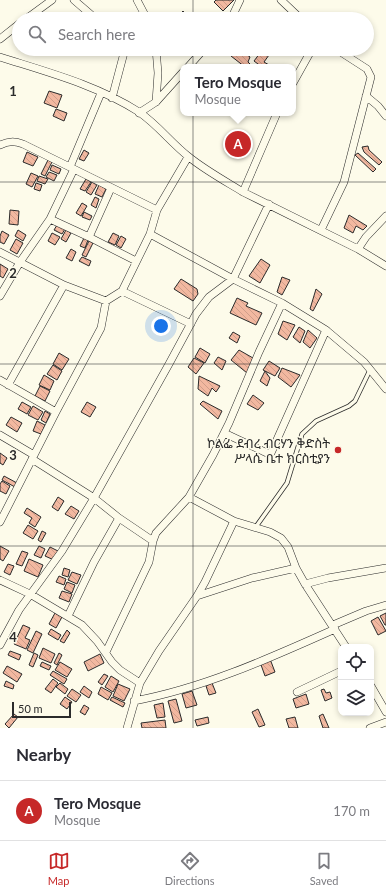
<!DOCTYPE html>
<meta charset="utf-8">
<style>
:root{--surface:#fff;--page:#f7f7f7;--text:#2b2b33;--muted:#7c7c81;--line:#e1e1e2;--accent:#c62828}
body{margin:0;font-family:Lato,"Noto Sans Ethiopic",sans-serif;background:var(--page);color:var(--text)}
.controls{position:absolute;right:12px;bottom:12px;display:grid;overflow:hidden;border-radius:8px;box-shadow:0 2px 6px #0003}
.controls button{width:36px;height:36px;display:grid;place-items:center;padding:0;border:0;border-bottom:1px solid var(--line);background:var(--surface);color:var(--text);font:20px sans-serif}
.scale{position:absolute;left:12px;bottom:10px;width:59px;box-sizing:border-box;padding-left:4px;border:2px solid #2b2b2b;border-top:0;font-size:11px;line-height:14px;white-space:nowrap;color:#2b2b2b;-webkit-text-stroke:3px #fdfbea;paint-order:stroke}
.you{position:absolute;left:161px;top:326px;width:14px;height:14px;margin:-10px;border:3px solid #fff;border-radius:50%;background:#1a73e8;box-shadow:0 0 0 6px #1a73e833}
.badge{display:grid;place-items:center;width:26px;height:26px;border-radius:50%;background:var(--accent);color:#fff;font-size:13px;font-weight:700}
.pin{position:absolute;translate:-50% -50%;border:2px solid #fff;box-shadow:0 1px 4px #0006}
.popup{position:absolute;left:180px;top:64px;width:116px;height:52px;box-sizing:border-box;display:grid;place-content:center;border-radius:8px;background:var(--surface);filter:drop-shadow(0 1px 3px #0005);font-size:13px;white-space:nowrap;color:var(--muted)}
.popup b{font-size:15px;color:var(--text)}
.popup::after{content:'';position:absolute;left:50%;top:100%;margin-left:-8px;border:8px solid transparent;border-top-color:var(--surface)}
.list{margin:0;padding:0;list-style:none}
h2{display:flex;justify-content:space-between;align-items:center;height:52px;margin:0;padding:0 16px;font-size:17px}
h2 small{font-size:13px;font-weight:400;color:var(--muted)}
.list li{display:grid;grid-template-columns:26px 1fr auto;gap:12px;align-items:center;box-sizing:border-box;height:60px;padding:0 16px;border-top:1px solid var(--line)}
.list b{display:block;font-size:15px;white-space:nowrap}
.list p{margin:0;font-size:13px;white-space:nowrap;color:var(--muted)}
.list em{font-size:13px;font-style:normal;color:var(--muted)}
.icon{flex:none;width:22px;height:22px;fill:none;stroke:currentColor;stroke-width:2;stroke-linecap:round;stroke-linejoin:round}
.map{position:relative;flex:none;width:386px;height:728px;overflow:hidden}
.search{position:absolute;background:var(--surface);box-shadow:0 2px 6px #0003;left:12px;right:12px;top:12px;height:44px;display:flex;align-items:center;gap:10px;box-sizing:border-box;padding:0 14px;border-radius:22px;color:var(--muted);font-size:15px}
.sheet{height:112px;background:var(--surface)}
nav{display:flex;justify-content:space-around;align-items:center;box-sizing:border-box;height:56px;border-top:1px solid var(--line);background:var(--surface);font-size:11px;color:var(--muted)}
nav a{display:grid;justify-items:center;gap:2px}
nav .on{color:var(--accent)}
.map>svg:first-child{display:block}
</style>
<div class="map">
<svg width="386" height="728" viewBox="0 0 386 728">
<defs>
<pattern id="building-back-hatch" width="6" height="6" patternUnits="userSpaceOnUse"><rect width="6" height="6" fill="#f2b8a0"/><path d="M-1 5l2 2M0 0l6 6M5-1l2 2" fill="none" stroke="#d09e8a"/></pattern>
</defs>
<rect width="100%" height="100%" fill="#fdfbea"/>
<!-- building -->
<path fill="url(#building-back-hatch)" stroke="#2b2b2b" d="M216 0H234L223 11 214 2Z
M183 11 190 19H177L176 18Z
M236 49H243L246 51 245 53 250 57 248 62 250 64 248 67H245L231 56Z
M263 49 268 53 267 54 269 55 264 62 269 65 268 67H262L254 61Z
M49 91 62 95 57 108 44 103Z
M56 109 67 113 64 121 53 116Z
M368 146 369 150 382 162 379 165 364 152 362 147Z
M84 150 89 153 84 161 79 159Z
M27 152 38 157 33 166 23 162Z
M358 153 376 169 373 172 355 155Z
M48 160 52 162 45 176 41 174Z
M52 165 61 169 59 174 50 170Z
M49 172 57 175 54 181 46 177Z
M31 173 38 176 32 187 26 184Z
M39 176 48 179 45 184 37 181Z
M86 179 91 182 85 191 80 189Z
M92 182 97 185 91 195 86 192Z
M36 183 42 185 40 191 34 189Z
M99 185 106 189 102 197 95 194Z
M95 197 99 199 96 208 91 205Z
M82 203 87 206 81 216 76 213Z
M10 210 19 211 18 225 9 224Z
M84 212 92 216 90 220 82 217Z
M349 215 367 226 363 230 356 226 353 233 344 228Z
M57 225 65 229 62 234 54 230Z
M18 230 26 235 23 241 15 236Z
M66 230 71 233 66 242 61 239Z
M2 231 9 235 4 244 0 242V236Z
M52 233 60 237 55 245 48 241Z
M113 233 119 236 115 245 108 242Z
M121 236 126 239 121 248 116 245Z
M84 238 88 240 85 248 80 246Z
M16 239 23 243 17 254 10 250Z
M89 241 93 243 86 257 82 255Z
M71 249 76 252 72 261 66 258Z
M82 257 91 261 89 266 79 261Z
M261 259 270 265 260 283 249 276Z
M0 264 8 269 3 278 0 276Z
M282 277 290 280 282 295 277 292Z
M181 279 197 289 198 294 193 301 174 289Z
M316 289 322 294 313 311 310 309Z
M237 298 248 303 246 306 262 313 256 325 230 313Z
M283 321 295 325 287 340 278 334Z
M299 327 305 331 300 343 293 337Z
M308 330 317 338 310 348 303 342Z
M233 332 240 336 237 343 229 338Z
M200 348 210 354 205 363 195 357Z
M239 350 253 358 247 373 231 360Z
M59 353 69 359 62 370 53 364Z
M218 357 226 361 222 370 214 363Z
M194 358 204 363 196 374 188 367Z
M269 361 280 368 275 376 263 370Z
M53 365 62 371 57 380 47 374Z
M282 368 300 375 291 387 278 377Z
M265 371 270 378 267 386 260 381Z
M44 375 54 381 50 390 39 385Z
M199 376 220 386 216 392 212 388 208 396 198 389Z
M40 386 50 391 45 401 35 396Z
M253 395 264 403 258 410 247 404Z
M203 401 222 411 218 419 200 404Z
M22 402 31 407 27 414 18 409Z
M87 402 96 407 90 417 81 412Z
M33 406 43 412 38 420 28 415Z
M45 411 50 414 46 423 41 420Z
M11 417 22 423 17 432 6 425Z
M37 421 45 425 41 434 33 431Z
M0 453 7 458 3 465 0 463Z
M4 476 17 483 15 487 2 480Z
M2 481 10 486 6 494 0 491V484Z
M58 497 64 501 58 511 52 507Z
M71 506 79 511 74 519 65 514Z
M27 508 41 517 35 527 29 523 32 518 24 513Z
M28 525 38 531 33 539 23 533Z
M42 531 46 533 41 542 38 540Z
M0 546 9 551 3 561 0 559Z
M39 546 45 549 41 558 34 555Z
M50 547 58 551 54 560 45 556Z
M22 551 28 553 22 566 16 564Z
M29 559 43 565 38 577 24 571Z
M8 564 14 566 10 575 4 572Z
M64 568 70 570 68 577 62 575Z
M72 572 81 575 77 584 68 580Z
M59 576 66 579 64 585 56 582Z
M67 582 75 585 72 593 64 589Z
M62 591 72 594 69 602 59 598Z
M55 613 62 617 56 628 49 624Z
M386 613V625H385L380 616Z
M378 617 386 631 378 635 371 621Z
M23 625 30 628 25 638 30 640 26 649 14 644Z
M51 629 61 635 58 640 48 634Z
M67 630 70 633 64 643 60 641Z
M36 631 42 634 33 653 27 650Z
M43 648 55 654 51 663 39 658Z
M10 651 21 655 19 660 8 655Z
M34 653 38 655 33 667 29 665Z
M59 653 62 655 57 665 54 663Z
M100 654 104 663 88 671 84 662Z
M270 659 275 672 265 676 260 662Z
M42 662 51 666 49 670 40 666Z
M60 662 72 669 67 677 55 670Z
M7 666 22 674 17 682 3 673Z
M53 671 67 679 64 684 50 675Z
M104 674 108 676 102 685 98 682Z
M111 676 119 681 113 692 105 687Z
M53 679 58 683 51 693 45 689Z
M6 681 14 685 13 689 4 686Z
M60 683 68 689 65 694 56 687Z
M212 683 216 693 209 695 206 686Z
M118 684 130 689 124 701 113 696Z
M84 686 92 692 89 698 80 692Z
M101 687 112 693 108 700 98 694Z
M72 689 81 695 76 702 67 696Z
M324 689 326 693 330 692 332 698 325 701 321 690Z
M192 691 197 705 186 708 182 694Z
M306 694 309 704 296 708 293 699Z
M65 697 72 702 67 709 60 704Z
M112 697 125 703 123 707 110 700Z
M176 699 182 721 174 723 168 701Z
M163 703 165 717 157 718 154 705Z
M84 705 89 708 85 715 80 712Z
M258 709 265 725 259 727 252 712Z
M14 714 18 717 9 728 5 724Z
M323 714 329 728H323L319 716Z
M208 717 209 723 197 726 195 720Z
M295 717 298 728H289L286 719Z
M165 720 166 728H142L141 723Z"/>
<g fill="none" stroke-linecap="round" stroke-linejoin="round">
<!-- service casing -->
<g stroke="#2b2b2b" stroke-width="5">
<path id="service" d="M255 528 287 483 302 434 316 421 349 406 355 401 370 370"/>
</g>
<!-- minor casing -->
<g stroke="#2b2b2b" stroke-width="8">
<path id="minor" d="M74 0 96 19
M137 0 147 19
M281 0 301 19
M26 19 52 0
M231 19 240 0
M0 39 19 24
M0 57C47 72 97 85 139 112 158 125 171 143 189 157 205 170 225 181 243 192L358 249 386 266
M188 67 204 49
M293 83 312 49
M366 96 378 106 386 116
M112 98 125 49
M156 102 158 73 156 49
M139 113 156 102 183 72
M0 145C9 141 14 141 23 144L157 210
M70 167 101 93
M243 192 277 113
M50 219 89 237 136 261
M321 230 344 182 371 77 367 69 336 49
M150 234 233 279 282 303 326 330 364 362 386 389
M89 237 111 188
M358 249 366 237 386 216
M0 252 64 285 106 301
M122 291 191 324
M0 296 20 262 50 219 74 169
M0 380 56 412
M8 385 64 285
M224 433 267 453H271L326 330
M0 435 34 455
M32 459 94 498 119 518 153 541
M189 497 234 521 270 532 281 538 288 547 296 568 305 584 346 647
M0 522 56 412 101 328 106 301 122 291 150 234 157 210 188 157
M0 580 30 594 82 625 97 641 112 662 120 670 140 683
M305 584 328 578 386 568
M197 596 252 578 296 568
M68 616 94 562 119 518
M333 625 366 611 386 605
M0 645 19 610 62 551 94 498 169 364 196 314 209 297 233 279 269 204
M106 652 149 562 153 541 156 533 189 497 213 455 229 423 259 352 282 303
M371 686 386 712
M297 692 341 671
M134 701C204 688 270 658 335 629
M127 728 140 683 159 651 197 596 205 582 234 521
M370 728 386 722"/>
</g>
<!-- service -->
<use href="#service" stroke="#fdfbea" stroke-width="3.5"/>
<!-- minor -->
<use href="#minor" stroke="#fdfbea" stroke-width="7"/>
</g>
<!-- grid -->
<path fill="none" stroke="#2b2b2b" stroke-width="1" stroke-opacity="0.55" d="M193 0V19M193 49V728M0 182H386M0 364H386M0 546H386"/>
<!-- markers -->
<circle fill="#c62828" stroke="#fdfbea" stroke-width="1.5" cx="338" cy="450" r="4"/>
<g text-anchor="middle" stroke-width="3" stroke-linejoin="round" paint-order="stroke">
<!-- poi labels -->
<g font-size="13" fill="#2b2b2b" stroke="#fdfbea" text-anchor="end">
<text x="330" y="448">ኮልፌ ደብረ ብርሃን ቅድስት<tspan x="330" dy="15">ሥላሴ ቤተ ክርስቲያን</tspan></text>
</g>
</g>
<g font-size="13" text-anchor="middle" font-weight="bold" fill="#2b2b2b" stroke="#fdfbea" stroke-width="3" stroke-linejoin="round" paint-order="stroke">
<text x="13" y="96">1</text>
<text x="13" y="278">2</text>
<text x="13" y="460">3</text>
<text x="13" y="642">4</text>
</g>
</svg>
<div class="controls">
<button><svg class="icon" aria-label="locate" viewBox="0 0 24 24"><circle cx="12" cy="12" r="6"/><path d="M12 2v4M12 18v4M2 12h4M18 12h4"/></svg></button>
<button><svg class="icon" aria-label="layers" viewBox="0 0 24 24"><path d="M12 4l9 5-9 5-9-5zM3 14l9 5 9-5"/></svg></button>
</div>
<div class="scale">50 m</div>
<div class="you"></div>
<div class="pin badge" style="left:238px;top:144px">A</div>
<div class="popup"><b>Tero Mosque</b>Mosque</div>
<div class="search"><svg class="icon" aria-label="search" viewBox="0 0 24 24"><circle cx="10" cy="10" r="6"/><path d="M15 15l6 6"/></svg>Search here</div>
</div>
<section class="sheet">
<h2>Nearby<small></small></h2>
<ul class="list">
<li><span class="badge">A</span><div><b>Tero Mosque</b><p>Mosque</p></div><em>170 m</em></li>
</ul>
</section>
<nav>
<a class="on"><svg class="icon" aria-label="map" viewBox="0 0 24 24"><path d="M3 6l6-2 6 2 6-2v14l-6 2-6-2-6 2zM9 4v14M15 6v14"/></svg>Map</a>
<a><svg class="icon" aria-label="directions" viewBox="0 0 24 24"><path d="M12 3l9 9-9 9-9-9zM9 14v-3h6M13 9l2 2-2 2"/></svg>Directions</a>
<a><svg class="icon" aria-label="saved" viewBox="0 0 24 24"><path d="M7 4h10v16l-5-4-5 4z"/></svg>Saved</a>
</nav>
